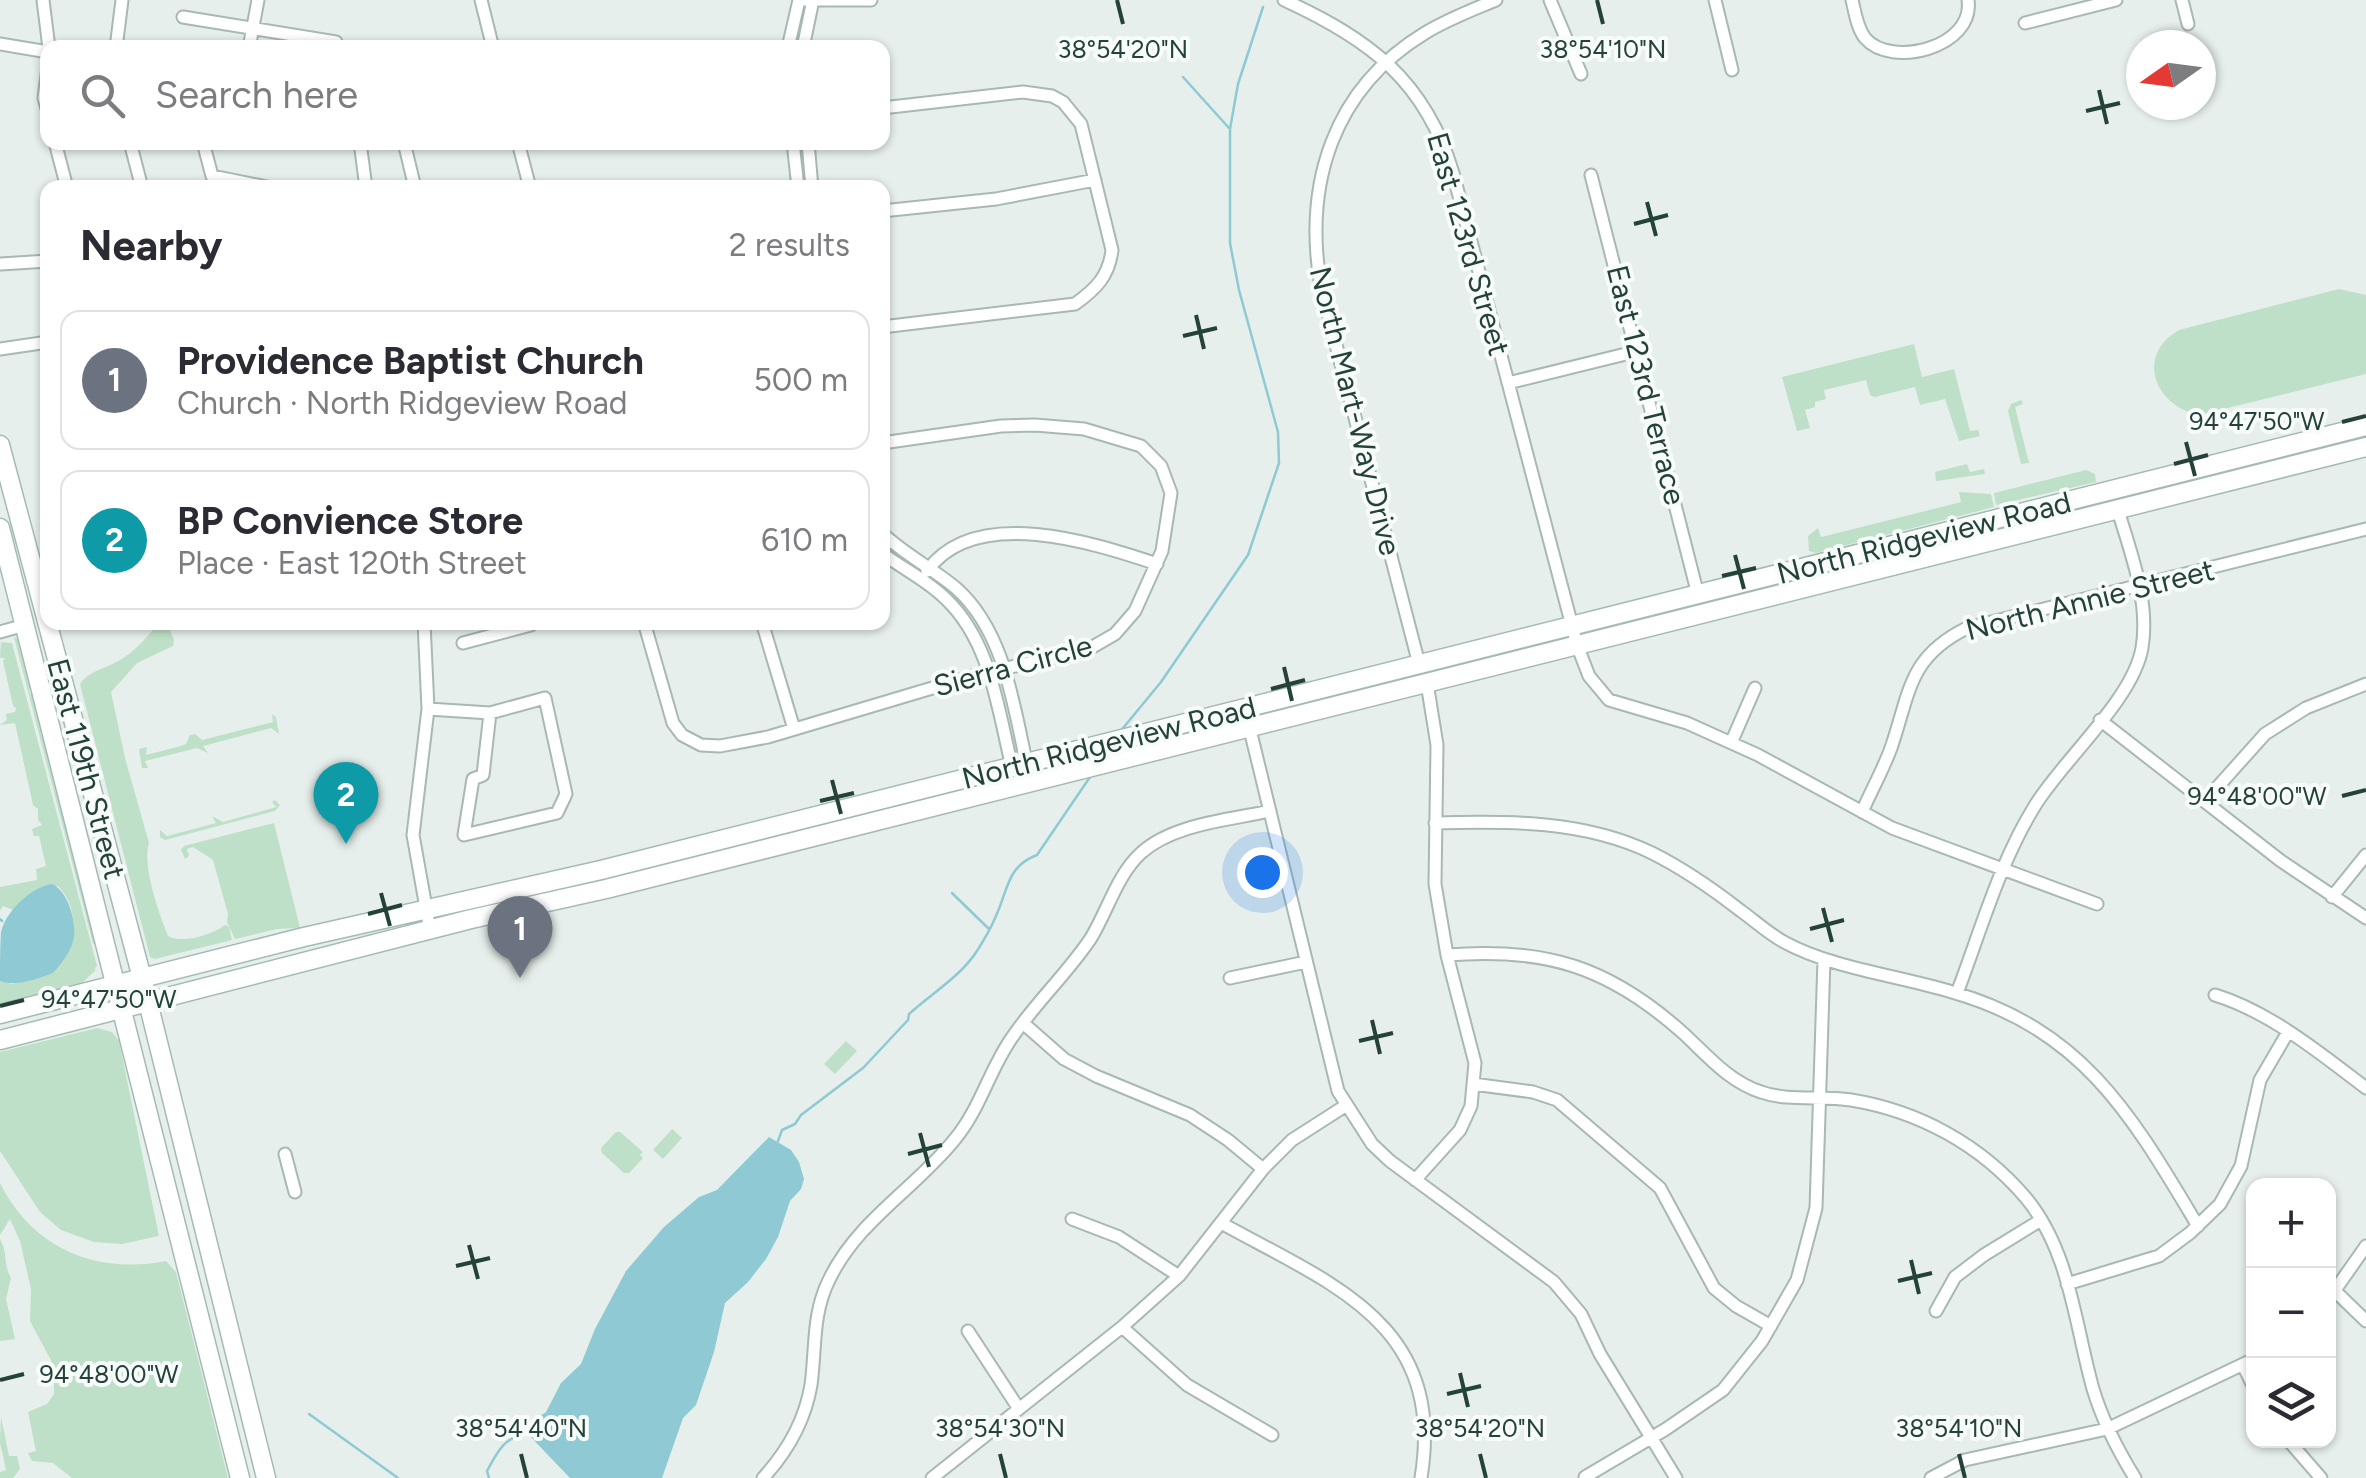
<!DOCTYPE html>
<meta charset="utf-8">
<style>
:root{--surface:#fff;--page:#f2f2f3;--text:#2b2b33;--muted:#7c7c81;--line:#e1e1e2;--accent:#855347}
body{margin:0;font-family:Figtree,sans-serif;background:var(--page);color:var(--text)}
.controls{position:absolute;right:30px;bottom:30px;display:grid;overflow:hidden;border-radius:20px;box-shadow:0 2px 8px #0004}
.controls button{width:90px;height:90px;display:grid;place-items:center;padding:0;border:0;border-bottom:2px solid var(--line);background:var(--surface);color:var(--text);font:50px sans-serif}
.compass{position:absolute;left:2126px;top:30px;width:90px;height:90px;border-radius:50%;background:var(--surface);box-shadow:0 2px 8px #0004;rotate:256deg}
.you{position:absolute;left:1262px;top:872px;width:35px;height:35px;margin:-25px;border:8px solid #fff;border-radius:50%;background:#1a73e8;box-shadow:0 0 0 15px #1a73e833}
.badge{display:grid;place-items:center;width:65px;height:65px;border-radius:50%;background:var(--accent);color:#fff;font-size:32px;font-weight:700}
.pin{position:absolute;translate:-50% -82px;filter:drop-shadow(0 2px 5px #0008)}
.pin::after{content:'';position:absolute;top:52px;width:35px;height:30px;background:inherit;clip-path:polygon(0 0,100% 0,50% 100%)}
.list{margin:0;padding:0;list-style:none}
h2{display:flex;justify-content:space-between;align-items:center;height:130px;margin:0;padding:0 40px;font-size:42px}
h2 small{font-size:32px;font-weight:400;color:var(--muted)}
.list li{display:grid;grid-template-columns:65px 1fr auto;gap:30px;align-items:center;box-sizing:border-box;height:140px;margin:0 20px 20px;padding:0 20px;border:2px solid var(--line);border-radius:20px}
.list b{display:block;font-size:38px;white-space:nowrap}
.list p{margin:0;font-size:32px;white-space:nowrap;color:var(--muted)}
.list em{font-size:32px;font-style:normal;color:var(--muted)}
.icon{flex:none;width:55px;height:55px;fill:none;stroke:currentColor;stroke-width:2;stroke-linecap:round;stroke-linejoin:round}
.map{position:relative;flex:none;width:2366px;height:1478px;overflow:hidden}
.search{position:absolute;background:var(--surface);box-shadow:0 2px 8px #0004;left:40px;top:40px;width:850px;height:110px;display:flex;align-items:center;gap:25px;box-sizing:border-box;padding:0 35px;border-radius:20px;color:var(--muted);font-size:38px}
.panel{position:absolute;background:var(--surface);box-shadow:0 2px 8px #0004;left:40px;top:180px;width:850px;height:450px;border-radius:20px}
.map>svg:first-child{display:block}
</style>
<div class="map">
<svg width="2366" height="1478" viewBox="0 0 2366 1478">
<rect width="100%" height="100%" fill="#e6efeb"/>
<!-- green -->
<path fill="#bfe0c8" d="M2339 289 2366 295V374L2199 415C2154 406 2135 355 2179 330Z
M1914 344 1922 377 1954 369 1970 431 1978 430 1980 436 1959 441 1945 399 1920 405 1915 387 1875 397 1870 395 1866 380 1824 390 1826 399 1815 402V407L1805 410 1810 428 1797 431 1782 377Z
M2021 400 2023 404 2015 407 2029 463 2021 464 2008 411 2011 404Z
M1967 464 1970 472 1984 469 1985 474 1936 481 1935 472Z
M2086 470 2095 474 2096 482 1996 505 1994 493Z
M1959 492 1991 494 1994 507 1816 553 1809 551 1808 536 1818 528 1821 537 1961 502Z
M160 622 167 623 174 640 173 646 137 663 111 692 125 758 149 843C142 865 158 911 168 936 182 944 212 935 225 925L229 927 232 940 155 959 150 957 80 684C89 670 109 668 123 658 138 649 148 635 160 622Z
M14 637 20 640 33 687 29 689 30 694 35 693 52 757 48 759 49 764 54 763 68 830 66 832 69 833 98 943 93 944Z
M1 642 12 643 97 966 94 970 97 969 82 983 0 1004V981L12 984 53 973C76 952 82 910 58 886L25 897 13 910 3 906 0 911V887L37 880 36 869 46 866 39 836H34L32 829 42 825 38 820V809L33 805 15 723 0 725 7 720 6 714 15 712 16 708 13 706 3 661 5 658H0Z
M272 714 276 717 279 734 271 728 203 746 208 753 197 748 145 761 148 768H142L139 749 147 747 146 755 181 746 186 744 190 735 195 734 202 740 273 722Z
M275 800 280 805 275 811 165 840 160 837V830L167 836 216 823 212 816 223 822 276 807 272 802Z
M274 823 300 928 277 929 235 939 227 922 228 914 213 860 193 847 187 849 189 856 185 859 181 850 184 846Z
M97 1028 112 1032 119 1041 159 1236 122 1244 94 1242 61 1230 40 1212 0 1151V1052Z
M846 1041 857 1051 835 1074 824 1064Z
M672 1129 682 1138 663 1159 653 1150Z
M616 1132H620L643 1152 640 1155 643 1158 629 1173H624L602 1153 601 1148Z
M0 1183C32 1248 96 1275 166 1261L176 1272 228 1478H72L53 1463 32 1461 28 1453 36 1451 28 1412 47 1404 54 1394V1366L30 1321 31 1289 20 1241 10 1219 0 1235Z
M0 1239C8 1253 3 1264 11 1278L6 1299 15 1339 0 1341Z
M1 1417 9 1456H17L20 1469 13 1478H0V1472L6 1470 0 1443Z"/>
<!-- water -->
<path fill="#8ec9d4" d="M52 884C67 890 76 919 74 936 73 949 61 965 53 973 37 979 16 987 0 981 0 966 0 947 1 932 6 911 31 887 52 884Z
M769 1137 791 1150 799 1162 804 1179 801 1189 790 1201 778 1237 766 1259 748 1282 725 1303 714 1352 696 1405 683 1418 662 1478H570L526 1432 528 1424 546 1412 561 1383 581 1364 595 1329 626 1271 664 1227 699 1197 717 1190Z"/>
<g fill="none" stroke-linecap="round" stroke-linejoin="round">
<!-- stream -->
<path stroke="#8ec9d4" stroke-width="2.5" d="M1183 77 1229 128
M1119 733 1161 682 1248 555 1279 463 1278 432 1239 290 1230 243V129L1238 84 1263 7
M952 893 989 929
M0 919 2 921
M778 1141 782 1130 795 1124 801 1115 863 1068 908 1020 909 1014C932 993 960 977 977 951 984 940 991 928 996 916 1008 890 1007 866 1037 855L1090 777
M309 1414 398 1478
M489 1478 487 1471C498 1451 503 1439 526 1433"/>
<!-- minor casing -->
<g stroke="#a8b8b2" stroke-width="15">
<path id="minor" d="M43 0 49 48
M481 0 493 48
M805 0H871
M1284 0C1369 39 1425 80 1453 173L1577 645 1589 676 1609 700 1687 723 1758 755 1892 828 2097 904
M1550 0 1581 74
M1715 0 1732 70
M1852 0C1855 12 1857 28 1865 38 1891 69 1975 47 1968 0
M2182 0 2188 24
M183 17 336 42
M2025 23 2116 0
M0 44 48 52
M116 48 122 0
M249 48 258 0
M788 48 799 0
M803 48 813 0
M48 67 44 98 48 112
M882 108 1023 92 1052 96 1063 102 1081 124 1112 250C1109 276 1096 289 1075 304L882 327
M55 142 67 188
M130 142 142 188
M203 142 212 176 272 188
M360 142 366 188
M404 142 415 188
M518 142 530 188
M793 142 798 188
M808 142 812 188
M1591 175 1698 595
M882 211 996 199 1095 180
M1 264 48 261
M0 349 48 342
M1508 383 1638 351
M882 533C905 555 934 569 957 589 1009 636 1015 719 1031 783
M882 553C903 569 927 580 946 599 992 643 998 712 1013 771
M927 571C975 504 1094 543 1157 564
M424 622 428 709 413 835 430 930
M644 622 673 723 682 735 701 745 720 746 768 737 976 675 1089 649 1115 634 1135 611 1162 551 1171 493 1161 466 1141 446 1084 429 1035 425 1001 426 882 443
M762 622 794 729
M0 632 25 625
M463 643 531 625 530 622
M1419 664 1321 287C1303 184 1333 89 1425 33 1448 19 1472 10 1496 0
M428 709 490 713 545 698 566 794 557 813 464 835 473 779 483 775 490 713
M1245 709 1338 1091 1372 1144 1390 1161 1554 1282 1581 1314 1600 1354 1676 1478
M2100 720 2281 861 2366 918
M1731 743 1755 688
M2205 801 2265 734 2306 708 2366 684
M1862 812C1871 791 1883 770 1891 748 1910 693 1908 657 1967 628L2366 529
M1435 823C1508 821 1584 820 1652 853 1682 868 1714 890 1741 911 1755 921 1769 934 1784 942 1831 968 1900 976 1952 992 2084 1030 2132 1116 2198 1226
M2332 897 2366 855
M1447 955C1546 947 1609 967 1683 1033 1707 1055 1729 1082 1761 1092 1789 1102 1822 1095 1851 1100 1919 1111 1981 1145 2026 1198 2070 1251 2075 1325 2093 1389 2103 1422 2117 1449 2135 1478
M1230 978 1306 962
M1957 993C1981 930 2000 861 2036 804 2065 758 2133 699 2142 648 2150 601 2130 551 2117 507
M2215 995C2270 1012 2320 1053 2366 1088
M1023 1023 1064 1059 1096 1076 1190 1115 1228 1140 1263 1169
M1473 1084 1533 1092 1557 1100 1660 1188 1714 1288 1736 1306 1771 1326
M285 1154 295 1192
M1415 1180 1460 1130 1471 1106 1475 1063 1447 955 1435 884 1437 745 1427 683
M1072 1219 1119 1237 1179 1276
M1223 1224C1333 1285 1446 1324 1421 1478
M2067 1284 2159 1256 2190 1233 2220 1204 2241 1166 2260 1080 2288 1032
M2335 1291 2366 1321
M2328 1300 2366 1246
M1936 1311 1955 1277 1984 1255 2041 1220
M1122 1327 1187 1385 1272 1435
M968 1331 1019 1409
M2243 1365 2254 1388
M2288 1440 2321 1478
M1585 1477 1666 1429 1723 1390 1762 1341 1797 1280 1816 1208 1824 959
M763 1478C787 1452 805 1420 811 1385 816 1348 812 1314 829 1280 857 1221 915 1189 955 1139 980 1109 989 1071 1011 1039 1035 1003 1067 974 1091 938 1108 910 1117 875 1141 853 1173 824 1229 820 1270 811
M932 1478 1122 1327 1179 1276 1263 1169 1292 1140 1345 1106
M1931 1478 1965 1460 2107 1429 2254 1359"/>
</g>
<!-- secondary casing -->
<g stroke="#a4bbb3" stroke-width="21">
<path id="secondary" d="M0 445 142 978 266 1478
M0 528 240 1478
M0 1014 304 937 601 870 2366 426
M0 1040 471 919 606 889 2366 447"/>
</g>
<!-- minor -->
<use href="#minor" stroke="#fff" stroke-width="11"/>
<!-- secondary -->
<use href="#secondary" stroke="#fff" stroke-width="18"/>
</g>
<!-- ticks -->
<path fill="none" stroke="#24423a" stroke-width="4" d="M1117 0 1123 24M1597 0 1603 24M2099 90 2107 124M2086 111 2120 103M1647 202 1656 236M1634 224 1668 215M1196 315 1204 349M1183 336 1217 328M2342 422 2366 416M2186 442 2195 476M2174 464 2208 455M1735 555 1744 589M1722 576 1756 568M1284 667 1292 701M1271 689 1305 680M832 780 841 814M2342 796 2366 790M820 801 854 793M381 893 390 926M1823 908 1832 942M368 914 402 905M1810 929 1844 920M0 1006 24 1000M1372 1020 1380 1054M1359 1041 1393 1033M920 1133 929 1167M908 1154 942 1145M469 1245 478 1279M1911 1260 1919 1294M456 1266 490 1258M1898 1281 1932 1273M1460 1373 1468 1407M0 1380 24 1374M1447 1394 1481 1386M521 1454 527 1478M1000 1454 1006 1478M1480 1454 1486 1478M1959 1454 1965 1478"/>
<g text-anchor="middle" stroke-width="8" stroke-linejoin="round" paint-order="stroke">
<!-- street labels -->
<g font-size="30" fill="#24423a" stroke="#f7fbf9">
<text transform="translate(1468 244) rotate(74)" y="10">East 123rd Street</text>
<text transform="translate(1646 385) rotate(76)" y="10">East 123rd Terrace</text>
<text transform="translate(1355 411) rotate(76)" y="10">North Mart-Way Drive</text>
<text transform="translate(1924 538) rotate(-14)" y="10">North Ridgeview Road</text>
<text transform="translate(2090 600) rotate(-14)" y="10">North Annie Street</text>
<text transform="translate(1013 666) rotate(-15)" y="10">Sierra Circle</text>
<text transform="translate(1109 743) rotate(-14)" y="10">North Ridgeview Road</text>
<text transform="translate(86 769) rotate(75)" y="10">East 119th Street</text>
</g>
</g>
<g font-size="25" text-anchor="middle" fill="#24423a" stroke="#f7fbf9" stroke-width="8" stroke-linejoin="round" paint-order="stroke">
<text x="1123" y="58">38°54'20"N</text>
<text x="1603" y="58">38°54'10"N</text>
<text x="2257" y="430">94°47'50"W</text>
<text x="2257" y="805">94°48'00"W</text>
<text x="109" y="1008">94°47'50"W</text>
<text x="109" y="1383">94°48'00"W</text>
<text x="521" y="1437">38°54'40"N</text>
<text x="1000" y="1437">38°54'30"N</text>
<text x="1480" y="1437">38°54'20"N</text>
<text x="1959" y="1437">38°54'10"N</text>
</g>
</svg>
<div class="controls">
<button>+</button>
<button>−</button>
<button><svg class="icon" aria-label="layers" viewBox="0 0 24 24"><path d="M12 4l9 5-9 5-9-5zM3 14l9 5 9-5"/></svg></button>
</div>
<svg class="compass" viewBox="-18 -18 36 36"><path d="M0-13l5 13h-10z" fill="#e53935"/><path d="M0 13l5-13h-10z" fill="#7c7c81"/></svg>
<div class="you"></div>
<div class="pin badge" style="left:520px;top:978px;background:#6b7280">1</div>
<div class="pin badge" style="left:346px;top:844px;background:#0f9aa8">2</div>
<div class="search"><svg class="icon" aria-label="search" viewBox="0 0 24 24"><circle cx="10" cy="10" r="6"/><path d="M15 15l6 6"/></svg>Search here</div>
<section class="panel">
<h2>Nearby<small>2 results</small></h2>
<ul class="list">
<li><span class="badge" style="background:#6b7280">1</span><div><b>Providence Baptist Church</b><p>Church · North Ridgeview Road</p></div><em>500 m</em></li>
<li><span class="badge" style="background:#0f9aa8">2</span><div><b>BP Convience Store</b><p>Place · East 120th Street</p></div><em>610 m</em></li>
</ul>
</section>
</div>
